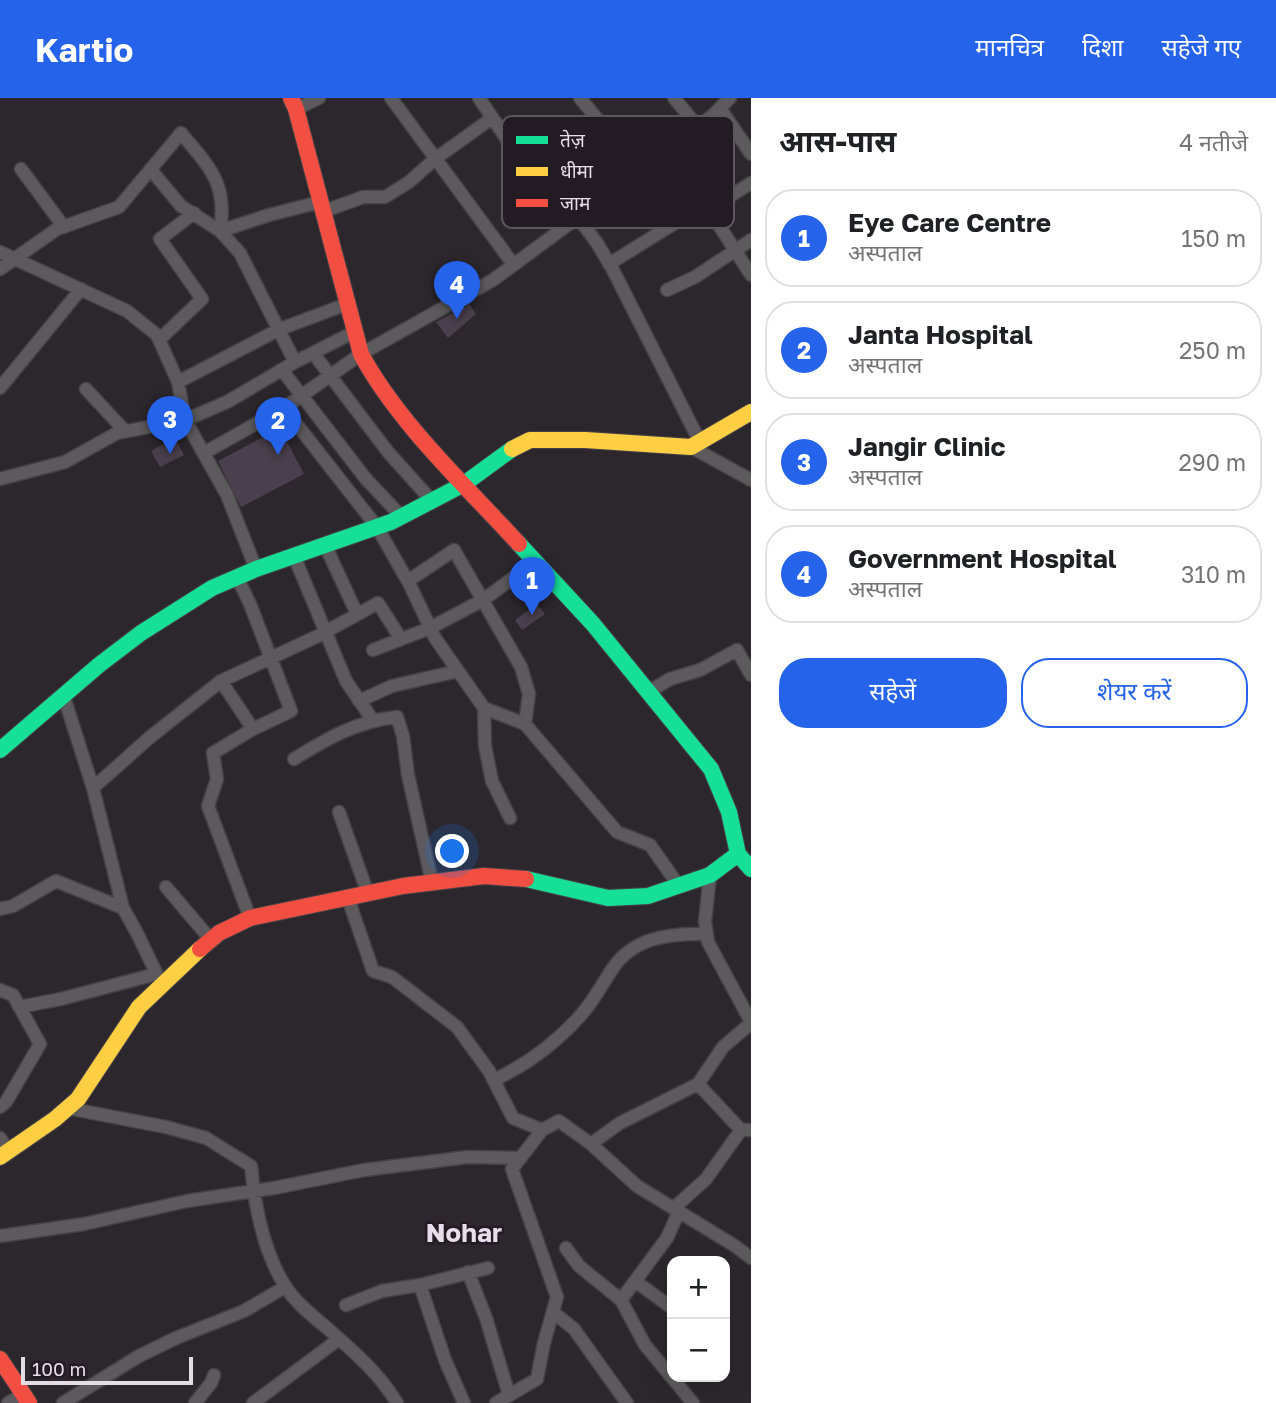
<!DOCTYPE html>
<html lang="hi">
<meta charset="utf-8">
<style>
:root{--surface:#fff;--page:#f2f2f2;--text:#202124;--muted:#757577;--line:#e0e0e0;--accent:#2563eb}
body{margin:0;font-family:"Golos Text","Noto Sans Devanagari",sans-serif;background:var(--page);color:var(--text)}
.controls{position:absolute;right:21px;bottom:21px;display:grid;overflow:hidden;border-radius:14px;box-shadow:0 7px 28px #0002}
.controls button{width:63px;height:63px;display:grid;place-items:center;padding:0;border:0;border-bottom:2px solid var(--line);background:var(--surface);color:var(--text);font:35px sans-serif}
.scale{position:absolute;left:21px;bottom:18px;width:172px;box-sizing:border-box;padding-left:7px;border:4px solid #e3dee4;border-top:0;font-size:19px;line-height:24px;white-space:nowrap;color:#e3dee4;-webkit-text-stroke:5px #231b24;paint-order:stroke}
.you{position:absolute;left:453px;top:754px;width:24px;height:24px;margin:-18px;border:5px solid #fff;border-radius:50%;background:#1a73e8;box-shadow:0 0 0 10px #1a73e833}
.badge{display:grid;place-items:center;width:46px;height:46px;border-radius:50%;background:var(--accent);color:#fff;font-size:23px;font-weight:700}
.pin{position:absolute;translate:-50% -58px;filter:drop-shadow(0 2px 4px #0008)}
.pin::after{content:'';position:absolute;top:37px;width:24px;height:21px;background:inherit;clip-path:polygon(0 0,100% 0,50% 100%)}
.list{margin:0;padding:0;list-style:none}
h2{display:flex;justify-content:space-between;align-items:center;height:91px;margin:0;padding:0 28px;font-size:30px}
h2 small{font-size:23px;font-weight:400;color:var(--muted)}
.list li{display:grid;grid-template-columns:46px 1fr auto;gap:21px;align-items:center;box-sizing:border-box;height:98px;margin:0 14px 14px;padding:0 14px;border:2px solid var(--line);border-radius:28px}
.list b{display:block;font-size:26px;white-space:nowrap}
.list p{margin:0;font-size:23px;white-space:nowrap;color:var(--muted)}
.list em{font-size:23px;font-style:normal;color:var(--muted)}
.actions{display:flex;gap:14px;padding:21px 28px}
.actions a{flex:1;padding:16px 0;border:2px solid var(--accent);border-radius:28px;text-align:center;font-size:24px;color:var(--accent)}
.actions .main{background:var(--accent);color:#fff}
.map{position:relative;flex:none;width:751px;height:1305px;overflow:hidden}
header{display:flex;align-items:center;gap:42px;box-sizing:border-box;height:98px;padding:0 35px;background:var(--accent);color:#fff}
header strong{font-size:33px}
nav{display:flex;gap:38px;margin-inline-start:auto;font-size:24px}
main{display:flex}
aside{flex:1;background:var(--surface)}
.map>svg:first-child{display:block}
</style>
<header>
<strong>Kartio</strong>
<nav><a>मानचित्र</a><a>दिशा</a><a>सहेजे गए</a></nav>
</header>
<main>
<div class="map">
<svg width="751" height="1305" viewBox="0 0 751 1305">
<rect width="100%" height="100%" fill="#2c272c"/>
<!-- building -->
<path fill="#4a3f4c" d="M469 206 476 216 448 240 436 224Z
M280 330 304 376 241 409 218 363Z
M175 340 184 357 160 369 151 353Z
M537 506 545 516 522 532 515 522Z"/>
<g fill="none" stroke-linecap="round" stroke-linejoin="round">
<!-- street casing -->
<g stroke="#454246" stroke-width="15">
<path id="street" d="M391 0 513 166
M479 0 565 127
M580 0 640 73
M674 0 698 29
M720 10 751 56
M296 11 319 0
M670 51 751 177
M21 71 64 129
M151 72 181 108 220 133 240 155 295 264
M708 112 751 85
M322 114 363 99H385L409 84 435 61 492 20
M577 118 597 145 613 172 700 344
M0 154 127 213 157 237 178 284 185 322 227 397 256 471
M609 166 704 107
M0 171 57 131 119 109 181 35C209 69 228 85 220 133L269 117 320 104
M667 192 695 179 751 142
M159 242 202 201 160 141 194 115
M313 255 388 354 432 403
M282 272 366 381 401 418
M178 284 280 231 347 206
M0 290 81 191
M86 291 125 333
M284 310 377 429 410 487 435 540 484 610 525 626 617 734 650 747 679 788
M691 349 751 382
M204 355 284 310 361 256 493 182 649 67 712 18 730 0
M0 381 65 364 117 335 185 322 227 304 295 264 356 233
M325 447 357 516
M294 458 346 583 372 621
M237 479 250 506 291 613 253 631 213 655 217 681 208 708 250 820
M408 483 454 452 521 569 529 596 525 626
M373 552 430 530 483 502 535 464
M221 583 253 631
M650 593 670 581 700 572 737 552 751 577
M64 599 93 690 123 810 137 835 162 887
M359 603 392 588 458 573
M484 610 485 648 492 683 510 720
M294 661C328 640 357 623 397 619L403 638 408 677 432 784
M93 690 149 640 221 583 318 538 378 505 401 541
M339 714 368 796
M710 777 705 823 708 844 751 924
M166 789 211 842
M348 800 373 873 392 879 457 929 489 973 513 1020 542 1032 559 1023 591 1046 637 1088 735 1148 751 1160
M0 811 13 808 56 783 123 810
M0 892 13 897 40 946 6 1004 0 1009
M19 909 61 901 156 876
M751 925 723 949 698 986 741 1032H751
M494 982C528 966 555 946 580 918 593 904 601 888 611 873 632 839 670 835 707 836
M67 1010 166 1029 206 1040 251 1068C255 1109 263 1152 285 1188 295 1204 312 1218 327 1230 353 1253 379 1275 397 1305
M0 1040 9 1053
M591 1046 620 1025 698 986
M674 1110 706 1081 741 1032
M0 1138 84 1126 187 1103 274 1090 364 1072 468 1059 521 1060
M566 1150 579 1168 621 1202 645 1247 693 1305
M468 1174 486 1220 509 1297
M635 1183 672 1210
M420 1187 445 1262 464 1305
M621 1202 667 1140 679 1113
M346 1207 382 1193 420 1187 488 1170
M553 1214 574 1231 627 1305
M8 1305 24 1296
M63 1305 139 1258 176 1240 244 1213 285 1189
M195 1305 211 1285 214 1277
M253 1305 339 1241
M496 1305 537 1281 544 1245 557 1199 512 1071 542 1032"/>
</g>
<!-- fast casing -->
<g stroke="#454246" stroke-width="18">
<path id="fast" d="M519 446 593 526 711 671 729 714 738 756 751 771
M0 652 99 567 141 535 212 490 256 471 391 424 464 386 512 351
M526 781 608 800 648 798 710 777 738 756"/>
</g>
<!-- slow casing -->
<g stroke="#454246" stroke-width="18">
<path id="slow" d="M512 351 530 342H585L691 349 751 314
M0 1059 55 1021 78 1001 139 909 200 851"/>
</g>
<!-- jam casing -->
<g stroke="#454246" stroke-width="18">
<path id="jam" d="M291 0 296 11 361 256C398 325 466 388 519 446
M200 851 219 835 250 820 403 788 484 778 526 781
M0 1261 29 1305"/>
</g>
<!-- street -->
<use href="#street" stroke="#5d5a5d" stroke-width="12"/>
<!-- fast -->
<use href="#fast" stroke="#16e098" stroke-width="16"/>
<!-- slow -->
<use href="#slow" stroke="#ffcf43" stroke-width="16"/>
<!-- jam -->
<use href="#jam" stroke="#f24e42" stroke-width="16"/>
</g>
<g text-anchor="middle" stroke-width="5" stroke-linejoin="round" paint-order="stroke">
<!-- district labels -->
<g font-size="26" font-weight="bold" fill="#e8ddea" stroke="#231b24">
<text x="464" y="1144">Nohar</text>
</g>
</g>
<!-- legend -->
<rect x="502" y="18" width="232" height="112" rx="10" fill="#231b24" stroke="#5d565e" stroke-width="2"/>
<rect x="516" y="38" width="32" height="8" fill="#16e098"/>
<rect x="516" y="69" width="32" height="9" fill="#ffcf43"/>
<rect x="516" y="101" width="32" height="8" fill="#f24e42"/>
<g font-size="19" fill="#e3dee4">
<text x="560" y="49">तेज़</text>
<text x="560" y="80">धीमा</text>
<text x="560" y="112">जाम</text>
</g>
</svg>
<div class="controls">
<button>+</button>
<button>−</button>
</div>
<div class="scale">100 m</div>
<div class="you"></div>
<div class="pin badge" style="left:532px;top:517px">1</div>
<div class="pin badge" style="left:278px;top:357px">2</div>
<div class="pin badge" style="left:170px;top:356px">3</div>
<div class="pin badge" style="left:457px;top:221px">4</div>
</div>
<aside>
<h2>आस-पास<small>4 नतीजे</small></h2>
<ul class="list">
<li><span class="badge">1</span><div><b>Eye Care Centre</b><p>अस्पताल</p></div><em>150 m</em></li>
<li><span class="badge">2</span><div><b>Janta Hospital</b><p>अस्पताल</p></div><em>250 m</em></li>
<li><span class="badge">3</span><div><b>Jangir Clinic</b><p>अस्पताल</p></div><em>290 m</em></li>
<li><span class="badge">4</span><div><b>Government Hospital</b><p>अस्पताल</p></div><em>310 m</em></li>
</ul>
<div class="actions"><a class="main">सहेजें</a><a>शेयर करें</a></div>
</aside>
</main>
